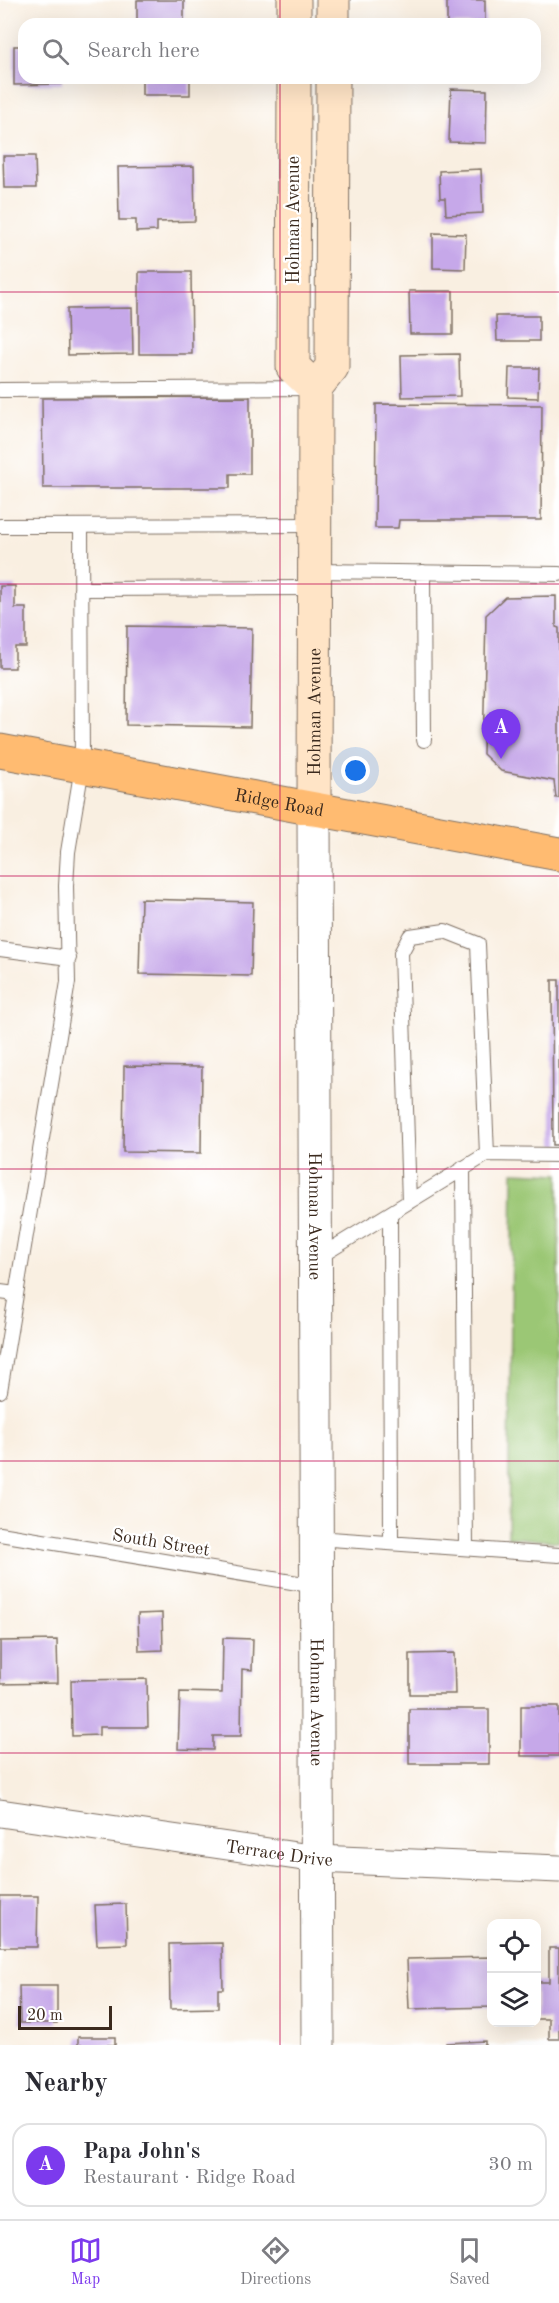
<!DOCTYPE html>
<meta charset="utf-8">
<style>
:root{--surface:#fff;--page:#f7f7f7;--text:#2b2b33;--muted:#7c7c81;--line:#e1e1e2;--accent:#7c3aed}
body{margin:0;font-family:"Old Standard TT",serif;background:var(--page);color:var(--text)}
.controls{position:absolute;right:18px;bottom:18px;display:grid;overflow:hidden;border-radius:12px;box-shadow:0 6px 24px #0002}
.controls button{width:54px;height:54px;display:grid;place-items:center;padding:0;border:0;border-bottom:2px solid var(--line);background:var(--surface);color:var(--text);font:30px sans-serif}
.scale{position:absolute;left:18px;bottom:15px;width:94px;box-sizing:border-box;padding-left:6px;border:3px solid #3b2a1e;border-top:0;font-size:16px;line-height:21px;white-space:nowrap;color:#3b2a1e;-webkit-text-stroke:4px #fff;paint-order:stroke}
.you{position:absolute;left:356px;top:771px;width:21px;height:21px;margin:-15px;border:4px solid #fff;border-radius:50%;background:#1a73e8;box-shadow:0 0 0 9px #1a73e833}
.badge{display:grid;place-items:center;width:39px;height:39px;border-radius:50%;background:var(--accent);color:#fff;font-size:20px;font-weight:700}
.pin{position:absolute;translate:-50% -50px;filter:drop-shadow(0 2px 3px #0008)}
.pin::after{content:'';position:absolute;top:32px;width:21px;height:18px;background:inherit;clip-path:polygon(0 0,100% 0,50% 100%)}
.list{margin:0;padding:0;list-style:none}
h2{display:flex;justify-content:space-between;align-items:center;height:78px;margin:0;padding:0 24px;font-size:26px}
h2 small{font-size:20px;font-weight:400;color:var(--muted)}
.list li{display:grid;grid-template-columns:39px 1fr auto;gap:18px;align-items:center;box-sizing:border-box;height:84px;margin:0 12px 12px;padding:0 12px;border:2px solid var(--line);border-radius:18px}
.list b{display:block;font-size:22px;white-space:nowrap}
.list p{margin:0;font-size:20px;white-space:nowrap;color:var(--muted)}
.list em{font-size:20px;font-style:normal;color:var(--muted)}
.icon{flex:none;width:33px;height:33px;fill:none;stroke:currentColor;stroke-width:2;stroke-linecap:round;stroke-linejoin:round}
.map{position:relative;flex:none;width:559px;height:2045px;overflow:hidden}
.search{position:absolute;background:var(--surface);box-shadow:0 6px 24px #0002;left:18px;right:18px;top:18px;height:66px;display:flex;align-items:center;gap:15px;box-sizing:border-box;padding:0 21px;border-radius:18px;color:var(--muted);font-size:22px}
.sheet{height:174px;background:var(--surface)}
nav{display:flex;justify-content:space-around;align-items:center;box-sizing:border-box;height:84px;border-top:2px solid var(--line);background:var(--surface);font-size:16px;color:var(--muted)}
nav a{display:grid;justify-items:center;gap:3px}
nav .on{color:var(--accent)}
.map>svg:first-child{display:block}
</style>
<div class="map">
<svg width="559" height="2045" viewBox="0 0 559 2045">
<rect width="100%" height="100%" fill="#fff"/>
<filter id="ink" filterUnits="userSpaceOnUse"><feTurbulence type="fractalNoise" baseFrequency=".0167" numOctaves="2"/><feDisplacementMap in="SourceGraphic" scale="12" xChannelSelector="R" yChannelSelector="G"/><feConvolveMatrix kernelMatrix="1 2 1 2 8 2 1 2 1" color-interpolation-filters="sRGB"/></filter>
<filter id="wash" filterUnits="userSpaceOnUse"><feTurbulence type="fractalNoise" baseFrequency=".008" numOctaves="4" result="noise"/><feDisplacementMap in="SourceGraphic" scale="24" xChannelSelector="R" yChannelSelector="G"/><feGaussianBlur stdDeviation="1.35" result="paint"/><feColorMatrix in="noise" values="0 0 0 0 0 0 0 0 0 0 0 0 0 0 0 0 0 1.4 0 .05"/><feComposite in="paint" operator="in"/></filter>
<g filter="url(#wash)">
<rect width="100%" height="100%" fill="#f9efe1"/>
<!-- green -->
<path fill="#9bc775" stroke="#6b784a" stroke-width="1.5" d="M513 1172 559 1174V1542L508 1537Z"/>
<g id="blocks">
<!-- building -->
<path fill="#c6a8e9" d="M137 0H184V24H137Z
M447 0H485V24H447Z
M14 46H24V78H62V84L14 85Z
M142 78H190V95H142Z
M451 89 487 90 486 143 449 142Z
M3 156H35L36 188H4Z
M194 166 195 221 157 222V231L136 232V220H119L118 167Z
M481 169 483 213 446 215 445 198H440L439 171Z
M433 233 466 234 465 269 433 268Z
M139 272H191L192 354H139Z
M409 291H453V334H410Z
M132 308 133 354 68 355 67 309Z
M496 316H539V341H497Z
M459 354 460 396 402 397 401 355Z
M509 368H539L538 398 508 397Z
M250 397V474H230V488H43L42 398Z
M376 404 542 405 541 520H399L398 528H375Z
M0 586H15V608H26V647H15V668H0Z
M556 596V627L559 628V798H556L554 781 501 771 483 754 486 615 505 597Z
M127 626 252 628 250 727 126 725Z
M141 899 253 902 251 976 139 974Z
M552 980H559V1145H553Z
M124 1066 202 1067 201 1153 123 1152Z
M162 1613 163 1650 139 1651 138 1614Z
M223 1638 253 1639 252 1670 242 1669 241 1736H213V1750L178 1749 180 1692 222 1693Z
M57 1640 58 1683 0 1684V1641Z
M454 1653 455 1694H410V1654Z
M147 1679 148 1727H99V1735L72 1736 71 1680Z
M521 1706H559V1756H521Z
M409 1709H489V1764H409Z
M0 1896H38L37 1947H0Z
M126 1904 127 1944 97 1945 95 1905Z
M222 1943 223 1989H218V2008L170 2009 169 1944Z
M549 1948H559V2039H549V2019H536V1982H549Z
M492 1957V2007L409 2009 407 1959Z
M19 1986H57V2023H20Z
M78 2037H115V2045H78Z
M485 2041V2045H446V2043Z"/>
</g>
</g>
<g filter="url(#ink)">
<use href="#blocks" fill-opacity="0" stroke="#7e6f62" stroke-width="1.5"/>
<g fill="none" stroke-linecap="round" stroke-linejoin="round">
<!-- service casing -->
<g stroke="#7e6f62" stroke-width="16">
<path id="service" d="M0 390 310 388
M0 526 314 525
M314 571 559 574
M423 572 424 740
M81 589 314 588
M0 949 69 958
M463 1168 466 1548
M409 1202 401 953 410 936 445 931 478 944 487 1154
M390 1214 391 1543
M317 1258 487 1154 559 1155
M0 1292 16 1294
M0 1391 68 982 66 886 68 852 82 767 81 526
M0 1534 316 1586
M316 1538 559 1555"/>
</g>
<!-- minor casing -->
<g stroke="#7e6f62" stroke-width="29">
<g id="minor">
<path id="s1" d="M0 1813 317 1859 559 1869"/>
</g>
</g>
<!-- tertiary casing -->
<g stroke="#7e6f62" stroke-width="35">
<g id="tertiary">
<path id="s2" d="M314 810 318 2045"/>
</g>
</g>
<!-- secondary casing -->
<g stroke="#7e6f62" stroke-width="35">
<g id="secondary">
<path d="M294 24V0"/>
<path d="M333 24V0"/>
<path d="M294 78 293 367 315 388"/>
<path id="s3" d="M314 810 315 388 332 367 333 78"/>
</g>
</g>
<!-- primary casing -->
<g stroke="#7e6f62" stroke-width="35">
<g id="primary">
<path id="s4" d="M0 751 559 854"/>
</g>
</g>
<!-- service -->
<use href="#service" stroke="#fff" stroke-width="14"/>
<!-- minor -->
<use href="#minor" stroke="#fff" stroke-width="27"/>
<!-- tertiary -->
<use href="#tertiary" stroke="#fff" stroke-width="33"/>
<!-- secondary -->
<use href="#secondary" stroke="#ffe4c6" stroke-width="33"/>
<!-- primary -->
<use href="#primary" stroke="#ffbb71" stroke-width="33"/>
</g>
</g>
<!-- grid -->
<path fill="none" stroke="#c2185b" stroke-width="1.5" stroke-opacity="0.55" d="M280 0V24M280 78V2045M0 292H559M0 584H559M0 876H559M0 1169H559M0 1461H559M0 1753H559"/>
<g text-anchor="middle" stroke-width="4.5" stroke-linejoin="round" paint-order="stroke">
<!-- street labels -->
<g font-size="18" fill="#3b2a1e" stroke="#fff">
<text transform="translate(293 220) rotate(-90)" y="6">Hohman Avenue</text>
<text dy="6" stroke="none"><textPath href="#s3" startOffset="98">Hohman Avenue</textPath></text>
<text dy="6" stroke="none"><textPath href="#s4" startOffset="284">Ridge Road</textPath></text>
<text dy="6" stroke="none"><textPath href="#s2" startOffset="406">Hohman Avenue</textPath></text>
<text transform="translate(161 1542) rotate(9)" y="6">South Street</text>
<text dy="6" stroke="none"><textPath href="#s2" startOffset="892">Hohman Avenue</textPath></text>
<text dy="6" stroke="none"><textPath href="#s1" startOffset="282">Terrace Drive</textPath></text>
</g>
</g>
</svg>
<div class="controls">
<button><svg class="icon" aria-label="locate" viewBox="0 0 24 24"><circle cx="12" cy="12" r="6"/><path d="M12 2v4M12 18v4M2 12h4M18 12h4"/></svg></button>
<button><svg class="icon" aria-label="layers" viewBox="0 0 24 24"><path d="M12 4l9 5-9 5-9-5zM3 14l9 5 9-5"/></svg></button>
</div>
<div class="scale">20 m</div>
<div class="you"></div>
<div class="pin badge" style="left:501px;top:759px">A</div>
<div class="search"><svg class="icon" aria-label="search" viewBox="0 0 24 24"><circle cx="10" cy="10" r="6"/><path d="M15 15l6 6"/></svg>Search here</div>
</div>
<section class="sheet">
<h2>Nearby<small></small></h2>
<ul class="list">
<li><span class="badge">A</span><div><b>Papa John's</b><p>Restaurant · Ridge Road</p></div><em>30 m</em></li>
</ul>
</section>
<nav>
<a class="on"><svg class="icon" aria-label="map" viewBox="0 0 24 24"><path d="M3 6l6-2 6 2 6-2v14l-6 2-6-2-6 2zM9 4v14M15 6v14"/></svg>Map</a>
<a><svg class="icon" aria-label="directions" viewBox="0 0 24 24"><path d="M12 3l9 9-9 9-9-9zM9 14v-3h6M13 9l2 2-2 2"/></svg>Directions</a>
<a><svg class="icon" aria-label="saved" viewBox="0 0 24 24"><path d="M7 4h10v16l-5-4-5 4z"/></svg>Saved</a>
</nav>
